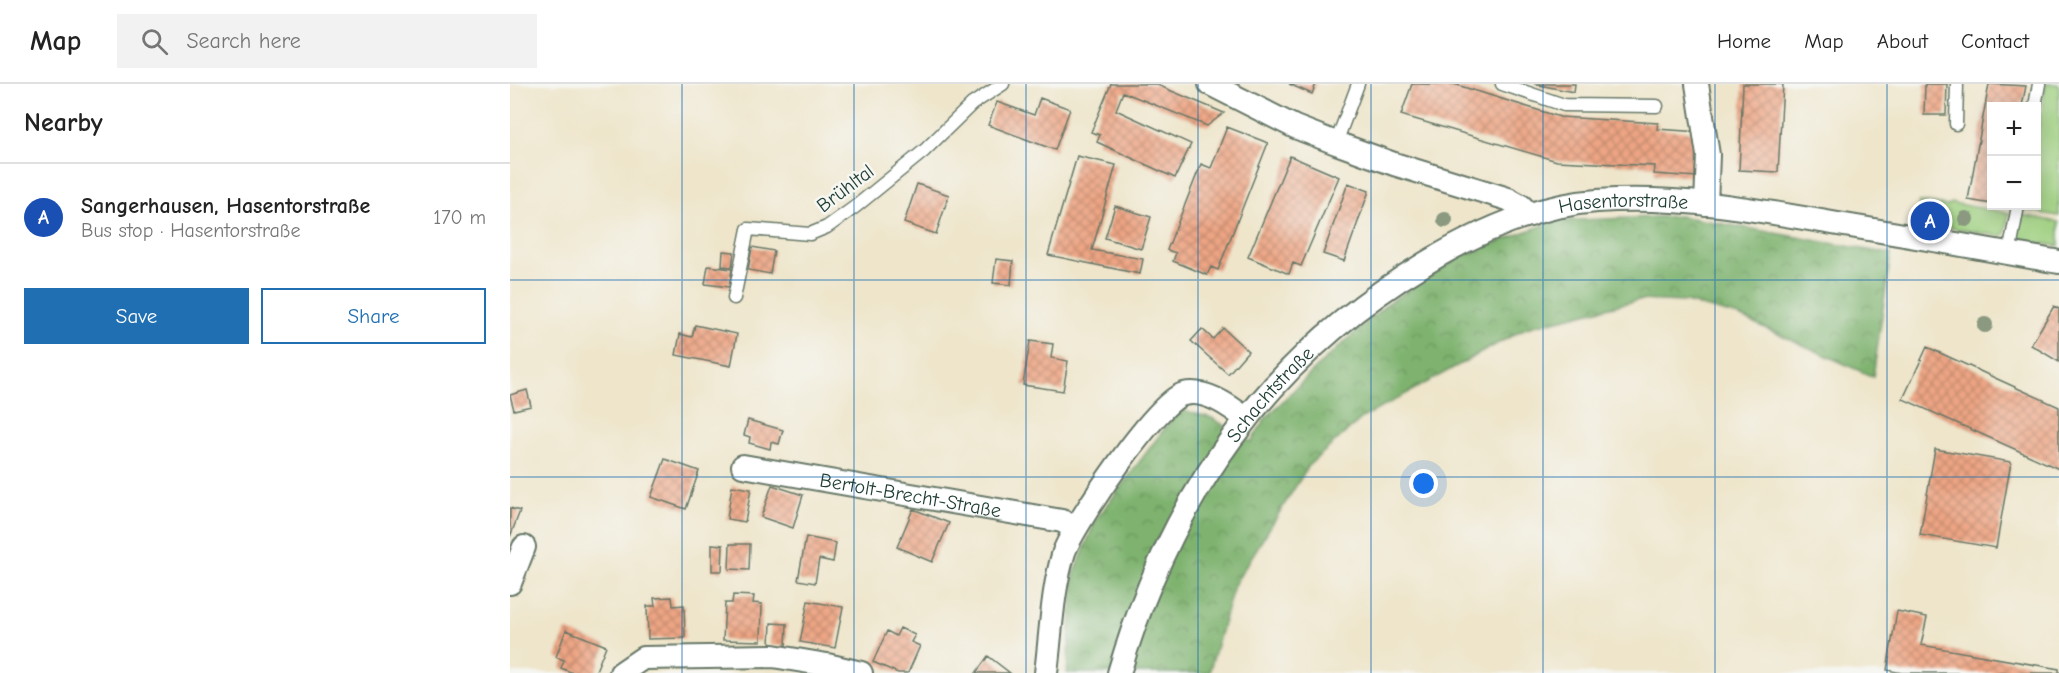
<!DOCTYPE html>
<meta charset="utf-8">
<style>
:root{--surface:#fff;--page:#f2f2f2;--text:#222;--muted:#767676;--line:#e0e0e0;--accent:#1f6fb2}
body{margin:0;font-family:"Comic Neue",sans-serif;background:var(--page);color:var(--text)}
.controls{position:absolute;right:18px;top:18px;display:grid;overflow:hidden;border-radius:0px;box-shadow:0 3px 15px #0003}
.controls button{width:54px;height:54px;display:grid;place-items:center;padding:0;border:0;border-bottom:2px solid var(--line);background:var(--surface);color:var(--text);font:30px sans-serif}
.you{position:absolute;left:914px;top:400px;width:21px;height:21px;margin:-15px;border:4px solid #fff;border-radius:50%;background:#1a73e8;box-shadow:0 0 0 9px #1a73e833}
.badge{display:grid;place-items:center;width:39px;height:39px;border-radius:50%;background:var(--accent);color:#fff;font-size:20px;font-weight:700}
.pin{position:absolute;translate:-50% -50%;border:3px solid #fff;box-shadow:0 2px 6px #0006}
.list{margin:0;padding:0;list-style:none}
h2{display:flex;justify-content:space-between;align-items:center;height:78px;margin:0;padding:0 24px;font-size:26px}
h2 small{font-size:20px;font-weight:400;color:var(--muted)}
.list li{display:grid;grid-template-columns:39px 1fr auto;gap:18px;align-items:center;box-sizing:border-box;height:108px;padding:0 24px;border-top:2px solid var(--line)}
.list b{display:block;font-size:22px;white-space:nowrap}
.list p{margin:0;font-size:20px;white-space:nowrap;color:var(--muted)}
.list em{font-size:20px;font-style:normal;color:var(--muted)}
.actions{display:flex;gap:12px;padding:18px 24px}
.actions a{flex:1;padding:14px 0;border:2px solid var(--accent);border-radius:0px;text-align:center;font-size:21px;color:var(--accent)}
.actions .main{background:var(--accent);color:#fff}
.icon{flex:none;width:33px;height:33px;fill:none;stroke:currentColor;stroke-width:2;stroke-linecap:round;stroke-linejoin:round}
.map{position:relative;flex:none;width:1549px;height:589px;overflow:hidden}
header{display:flex;align-items:center;gap:36px;box-sizing:border-box;height:84px;padding:0 30px;background:var(--surface);border-bottom:2px solid var(--line)}
header strong{font-size:28px}
nav{display:flex;gap:33px;margin-inline-start:auto;font-size:21px}
.search{width:420px;height:54px;background:var(--page);display:flex;align-items:center;gap:15px;box-sizing:border-box;padding:0 21px;border-radius:0px;color:var(--muted);font-size:22px}
main{display:flex}
aside{flex:1;background:var(--surface)}
.map>svg:first-child{display:block}
</style>
<header>
<strong>Map</strong>
<div class="search"><svg class="icon" aria-label="search" viewBox="0 0 24 24"><circle cx="10" cy="10" r="6"/><path d="M15 15l6 6"/></svg>Search here</div>
<nav><a>Home</a><a>Map</a><a>About</a><a>Contact</a></nav>
</header>
<main>
<aside>
<h2>Nearby<small></small></h2>
<ul class="list">
<li><span class="badge" style="background:#1a4fb4">A</span><div><b>Sangerhausen, Hasentorstraße</b><p>Bus stop · Hasentorstraße</p></div><em>170 m</em></li>
</ul>
<div class="actions"><a class="main">Save</a><a>Share</a></div>
</aside>
<div class="map">
<svg width="1549" height="589" viewBox="0 0 1549 589">
<defs>
<pattern id="forest-crowns" width="20" height="18" patternUnits="userSpaceOnUse" patternTransform="scale(1.5)"><rect width="20" height="18" fill="#7eb26e"/><path d="M2 6a3 3 0 1 1 6 0M12 15a3 3 0 1 1 6 0" fill="none" stroke="#67925b"/></pattern>
<pattern id="building-cross-hatch" width="8" height="8" patternUnits="userSpaceOnUse" patternTransform="scale(1.5)"><rect width="8" height="8" fill="#eea584"/><path d="M0 0l8 8M0 8l8-8" fill="none" stroke="#c0886d"/></pattern>
</defs>
<rect width="100%" height="100%" fill="#f6f6f2"/>
<filter id="ink" filterUnits="userSpaceOnUse"><feTurbulence type="fractalNoise" baseFrequency=".0167" numOctaves="2"/><feDisplacementMap in="SourceGraphic" scale="12" xChannelSelector="R" yChannelSelector="G"/><feConvolveMatrix kernelMatrix="1 2 1 2 8 2 1 2 1" color-interpolation-filters="sRGB"/></filter>
<filter id="wash" filterUnits="userSpaceOnUse"><feTurbulence type="fractalNoise" baseFrequency=".008" numOctaves="4" result="noise"/><feDisplacementMap in="SourceGraphic" scale="24" xChannelSelector="R" yChannelSelector="G"/><feGaussianBlur stdDeviation="1.35" result="paint"/><feColorMatrix in="noise" values="0 0 0 0 0 0 0 0 0 0 0 0 0 0 0 0 0 1.4 0 .05"/><feComposite in="paint" operator="in"/></filter>
<g filter="url(#wash)">
<rect width="100%" height="100%" fill="#eee5ca"/>
<!-- green -->
<path fill="#9ecf7f" stroke="#5e865a" stroke-width="1.5" d="M1536 0H1549V132L1513 126 1514 122H1526L1527 52Z
M1409 118 1438 122 1442 119 1499 129 1495 150 1490 152 1407 138Z
M1512 131 1549 138V162L1512 156 1509 147Z"/>
<!-- forest -->
<path fill="url(#forest-crowns)" stroke="#4e7851" stroke-width="1.5" d="M1170 132 1381 170 1363 293 1229 232 1176 218 1128 216 1016 244 852 334 799 381 724 501 699 589H557L564 491 585 437 669 325 702 334 741 358 755 335 810 280 879 218 953 171 1044 137Z"/>
<g id="blocks">
<!-- building -->
<path fill="url(#building-cross-hatch)" d="M601 0H645L714 29 697 42 613 8 606 26 681 60 665 94 587 58 590 51 581 48Z
M779 0H806L802 10Z
M902 0H944L1050 33 1148 39 1147 45 1190 48 1187 93 1144 90 1145 82 1047 77 891 31Z
M1024 0H1065L1064 8Z
M1233 0H1273L1268 88 1229 86Z
M1415 0H1437L1436 31H1414Z
M1479 0 1516 2 1512 22H1482V120L1458 116Z
M530 14 560 25 545 66 478 41 487 18 524 31Z
M717 43 758 59 708 186 701 183 697 191 663 177 666 169 657 166 691 80 701 84Z
M567 72 606 81 582 166 633 175 630 190 538 171Z
M780 72 829 93 791 182 783 179 779 190 738 173Z
M838 99 859 107 834 177 813 170Z
M407 100 439 111 426 150 394 139Z
M605 122 641 133 631 165 595 154Z
M242 163 264 167 260 190 238 186Z
M213 167 224 168 222 183 212 182Z
M486 175 503 177 501 201 483 199Z
M198 182 222 185 219 203 195 200Z
M1544 222 1549 225V278L1521 261Z
M185 241 227 250 221 282 166 271 170 250 182 253Z
M713 244 738 267 718 290 681 257 692 245 703 255Z
M520 257 543 260 541 274 558 277 553 307 513 301Z
M1417 263 1549 323V385L1393 315Z
M17 306 21 322 4 326 0 311Z
M238 336 273 346 269 360 261 358 260 365 239 359 240 353 234 351Z
M1425 365 1501 378 1486 464 1410 451Z
M155 375 189 387 176 425 141 413Z
M262 401 293 411 283 444 251 433Z
M222 402 241 405 235 438 217 435Z
M0 424 10 427 0 453Z
M403 425 439 439 422 478 387 463Z
M296 453 326 459 323 478 309 475 305 499 288 496Z
M202 460 213 461 212 487H202Z
M220 460H240L239 486 219 485Z
M223 511 244 512 243 519 252 520 251 557 213 556 215 519H222Z
M162 513 163 522 174 521 175 554 138 555 137 522H145L144 514Z
M298 517 333 523 325 564 290 558Z
M1387 527 1417 533 1411 561 1549 585V589H1392L1377 586Z
M261 539 277 540 276 562 260 561Z
M390 544 405 551 401 558 410 562 398 589H388L363 578 377 547 386 552Z
M56 546 96 562 85 589H63L51 584 54 576 46 573Z
M478 572 500 589H466Z"/>
</g>
</g>
<g filter="url(#ink)">
<use href="#blocks" fill-opacity="0" stroke="#677868" stroke-width="1.5"/>
<g fill="none" stroke-linecap="round" stroke-linejoin="round">
<!-- service casing -->
<g stroke="#677868" stroke-width="15">
<path id="service" d="M992 0 1054 21 1147 22
M1525 22 1529 0
M1446 40 1447 0
M826 59 848 0
M1499 170 1508 122
M224 214 238 145 300 150 317 143 345 123 414 67 462 20 493 0"/>
</g>
<!-- minor casing -->
<g stroke="#677868" stroke-width="26">
<g id="minor">
<path d="M700 0 785 43 826 59 884 80 998 115 1011 122 1020 131"/>
<path d="M1187 0 1198 71 1196 120"/>
<path id="s1" d="M233 382 552 437 565 444"/>
<path d="M0 499 14 463"/>
<path d="M111 589 133 574 263 572 317 581 351 589"/>
<path d="M536 589C541 549 542 506 554 468 564 440 648 315 674 310 695 305 720 322 736 335"/>
<path id="s2" d="M609 589C661 412 757 274 916 179 967 148 1027 121 1087 117 1168 111 1249 126 1328 140 1402 152 1475 165 1549 178"/>
</g>
</g>
<!-- service -->
<use href="#service" stroke="#fff" stroke-width="12"/>
<!-- minor -->
<use href="#minor" stroke="#fff" stroke-width="22"/>
</g>
<!-- trees -->
<g fill="#8a9980">
<circle cx="1456" cy="135" r="8"/>
<circle cx="935" cy="136" r="8"/>
<circle cx="1475" cy="241" r="8"/>
</g>
</g>
<!-- grid -->
<path fill="none" stroke="#1f6fb2" stroke-width="1.5" stroke-opacity="0.55" d="M172 0V589M344 0V589M516 0V589M688 0V589M861 0V589M1033 0V589M1205 0V589M1377 0V589M0 196H1549M0 393H1549"/>
<g text-anchor="middle" stroke-width="5" stroke-linejoin="round" paint-order="stroke">
<!-- street labels -->
<g font-size="20" fill="#1f3d34" stroke="#f6f6f2">
<text transform="translate(335 104) rotate(-37)" y="7">Brühltal</text>
<text dy="7" stroke="none"><textPath href="#s2" startOffset="735">Hasentorstraße</textPath></text>
<text dy="7" stroke="none"><textPath href="#s2" startOffset="320">Schachtstraße</textPath></text>
<text dy="7" stroke="none"><textPath href="#s1" startOffset="170">Bertolt-Brecht-Straße</textPath></text>
</g>
</g>
</svg>
<div class="controls">
<button>+</button>
<button>−</button>
</div>
<div class="you"></div>
<div class="pin badge" style="left:1420px;top:137px;background:#1a4fb4">A</div>
</div>
</main>
